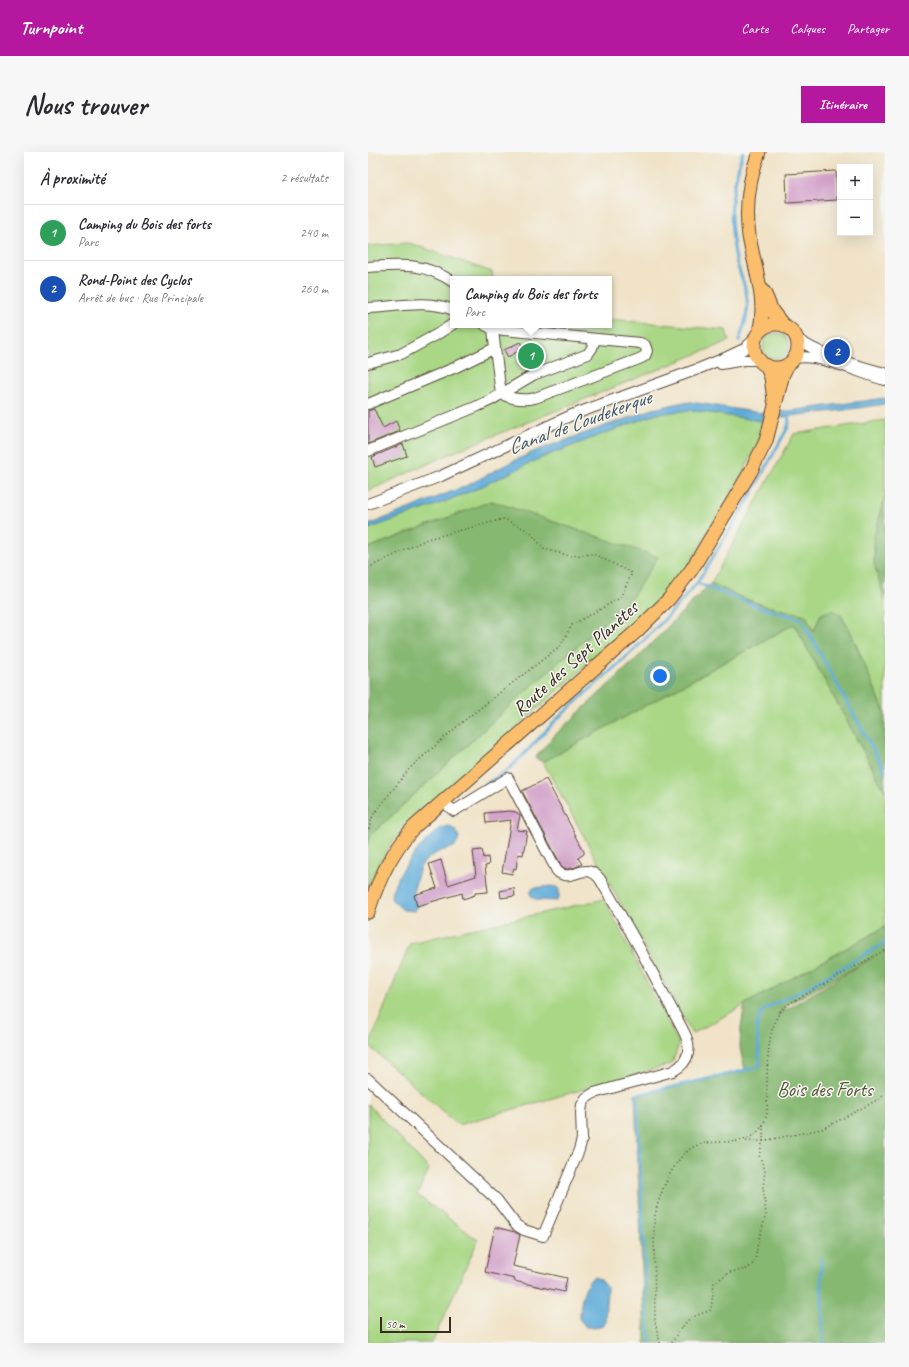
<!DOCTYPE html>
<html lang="fr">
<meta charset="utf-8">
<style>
:root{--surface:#fff;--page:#f7f7f7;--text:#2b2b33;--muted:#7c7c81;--line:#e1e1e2;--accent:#b5179e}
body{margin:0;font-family:Caveat,sans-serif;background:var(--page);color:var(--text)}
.controls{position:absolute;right:12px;top:12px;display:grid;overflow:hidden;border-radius:0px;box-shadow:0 4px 16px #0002}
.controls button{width:36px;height:36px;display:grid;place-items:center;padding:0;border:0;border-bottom:1px solid var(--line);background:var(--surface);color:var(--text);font:20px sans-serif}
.scale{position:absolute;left:12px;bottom:10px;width:71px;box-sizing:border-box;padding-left:4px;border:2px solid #3b2a1e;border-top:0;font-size:11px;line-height:14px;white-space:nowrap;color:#3b2a1e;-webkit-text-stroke:3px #f6f6f2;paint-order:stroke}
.you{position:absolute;left:292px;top:524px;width:14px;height:14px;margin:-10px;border:3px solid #fff;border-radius:50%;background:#1a73e8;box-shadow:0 0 0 6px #1a73e833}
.badge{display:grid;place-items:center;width:26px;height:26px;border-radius:50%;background:var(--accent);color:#fff;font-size:13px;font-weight:700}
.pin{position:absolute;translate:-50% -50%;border:2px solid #fff;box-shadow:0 1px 4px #0006}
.popup{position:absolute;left:82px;top:124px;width:162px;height:52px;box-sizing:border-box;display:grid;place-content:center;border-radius:0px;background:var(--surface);filter:drop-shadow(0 1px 3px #0005);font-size:13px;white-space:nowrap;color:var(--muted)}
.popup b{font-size:15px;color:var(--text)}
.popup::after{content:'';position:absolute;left:50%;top:100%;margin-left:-8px;border:8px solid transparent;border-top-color:var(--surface)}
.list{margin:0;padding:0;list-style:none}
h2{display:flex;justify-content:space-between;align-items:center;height:52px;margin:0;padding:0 16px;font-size:17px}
h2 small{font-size:13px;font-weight:400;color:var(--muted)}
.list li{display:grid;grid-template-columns:26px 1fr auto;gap:12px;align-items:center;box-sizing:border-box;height:56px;padding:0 16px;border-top:1px solid var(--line)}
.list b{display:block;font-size:15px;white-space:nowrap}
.list p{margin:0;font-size:13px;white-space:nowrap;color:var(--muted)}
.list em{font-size:13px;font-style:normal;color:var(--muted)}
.map{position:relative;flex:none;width:517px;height:1191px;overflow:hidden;border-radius:0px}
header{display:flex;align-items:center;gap:24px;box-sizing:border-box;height:56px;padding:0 20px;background:var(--accent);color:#fff}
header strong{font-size:19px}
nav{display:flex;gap:22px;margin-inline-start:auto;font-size:14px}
.intro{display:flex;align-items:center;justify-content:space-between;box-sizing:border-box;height:96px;padding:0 24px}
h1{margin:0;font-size:28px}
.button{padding:10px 18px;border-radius:0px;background:var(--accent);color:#fff;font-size:14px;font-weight:700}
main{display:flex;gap:24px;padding:0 24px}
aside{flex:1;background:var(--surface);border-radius:0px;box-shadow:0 4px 16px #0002}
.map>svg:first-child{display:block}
</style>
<header>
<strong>Turnpoint</strong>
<nav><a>Carte</a><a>Calques</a><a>Partager</a></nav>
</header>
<div class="intro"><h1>Nous trouver</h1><a class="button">Itinéraire</a></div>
<main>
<aside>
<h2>À proximité<small>2 résultats</small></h2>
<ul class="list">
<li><span class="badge" style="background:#2e9e5b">1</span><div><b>Camping du Bois des forts</b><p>Parc</p></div><em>240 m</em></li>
<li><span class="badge" style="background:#1a4fb4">2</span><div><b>Rond-Point des Cyclos</b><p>Arrêt de bus · Rue Principale</p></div><em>260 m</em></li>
</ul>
</aside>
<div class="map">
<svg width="517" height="1191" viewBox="0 0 517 1191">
<rect width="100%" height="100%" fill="#f6f6f2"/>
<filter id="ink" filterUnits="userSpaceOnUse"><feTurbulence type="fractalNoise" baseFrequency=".025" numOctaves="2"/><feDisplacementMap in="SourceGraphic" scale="8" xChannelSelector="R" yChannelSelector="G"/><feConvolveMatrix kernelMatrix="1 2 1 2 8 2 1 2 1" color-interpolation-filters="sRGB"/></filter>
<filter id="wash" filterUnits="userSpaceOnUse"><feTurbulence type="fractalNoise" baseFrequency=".012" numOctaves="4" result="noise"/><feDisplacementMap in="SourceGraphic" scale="16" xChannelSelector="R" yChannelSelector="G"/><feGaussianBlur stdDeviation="0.9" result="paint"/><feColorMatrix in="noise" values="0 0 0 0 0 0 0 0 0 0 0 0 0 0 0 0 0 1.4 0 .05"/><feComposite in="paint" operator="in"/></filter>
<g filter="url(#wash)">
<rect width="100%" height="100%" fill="#f0e3c8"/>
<!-- green -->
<path fill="#a9d785" stroke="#728052" d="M41 91 124 120 125 127H85V173H241V167L358 178 361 189 88 299 0 339V94Z
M395 194a13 13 0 1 1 26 0a13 13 0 1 1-26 0Z
M314 258 337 259 394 269C397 289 356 353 344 372 337 385 331 397 323 409 311 427 296 442 281 458L38 673C21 693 9 713 0 737V692L3 683 151 545 262 448 124 349 0 396V377L234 281 288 262Z
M517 268V345L506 386 517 449V561L483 481 473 463 446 480 437 463 398 454 372 445 343 431 426 282Z
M426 472 517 639V775L324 882 175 610Z
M236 747 311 892 304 912 90 973 1 894 42 791Z
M0 952 61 1017 49 1043 110 1088 64 1191H0Z"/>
<!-- forest -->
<path fill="#86b872" stroke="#607148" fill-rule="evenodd" d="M517 345V449L506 412V386Z
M124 349 290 405 262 448 151 545 3 683 0 692V396Z
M343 431 372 445 398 454 438 463 445 480 453 462 464 458 473 463 483 481 517 561V639L426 472 175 610 167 606 187 583 264 511Z
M517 775V1191H277L267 943 377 918 372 896 373 875 377 852ZM504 806 409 863 422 851Z"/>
<!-- water -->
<path fill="#60acd9" stroke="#4e6b7c" d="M517 246V252L477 258 422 264 394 269 322 258 288 262 177 304 108 337 71 352 0 377V373L100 333 143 310 170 298 285 257 311 251 323 250 400 262Z
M81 674 87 678 91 685 89 692 86 695 70 700 59 707 52 715 45 740 49 754 47 759 35 758 23 747C23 727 54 690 70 678 73 676 77 675 81 674Z
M185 734 191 736V745L189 749 169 748 164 745 162 741 165 736Z
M225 1125 232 1127 239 1135 237 1172 227 1176 218 1175 212 1168C212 1153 214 1135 225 1125Z"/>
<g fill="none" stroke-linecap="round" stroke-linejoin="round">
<!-- stream -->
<path stroke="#60acd9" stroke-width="3" d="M371 189C375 176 381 162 379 147 378 135 373 124 369 112 367 104 366 96 365 88 360 58 366 29 375 0
M329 431 394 456 433 467 517 619
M114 635 141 617 162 596 189 567 266 498 300 464 329 431 380 348 419 277 421 271 420 263
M453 1106 455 1191
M282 1191 278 1140 269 943 392 915 389 874C390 866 392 861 398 856L431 840 517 791"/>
</g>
<g id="blocks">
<!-- building -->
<path fill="#d3a3ca" d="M468 19 469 48 419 51 418 22Z
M152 190 156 196 140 205 136 198Z
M6 257 15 276 28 269 32 279 0 292V259Z
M35 292 39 304 7 315 4 305Z
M178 627 216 699V702L210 706 214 712 208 715 199 717 194 715 154 639Z
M142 659 148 660 152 663 149 678 159 679 155 703 150 702 148 717 146 716 144 722 134 720 143 668 118 671 117 661Z
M114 698 116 706 120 705 121 713 117 714 120 740 107 741V743L95 747 94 741 49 754 46 743 69 736 61 712 73 708 80 733 108 724 105 699Z
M146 736 147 744 133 746 132 739Z
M127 1075 147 1080 152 1083 145 1114 199 1126 196 1140 146 1129 147 1127 117 1120Z"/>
</g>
</g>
<g filter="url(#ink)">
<use href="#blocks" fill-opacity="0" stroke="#564638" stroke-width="1"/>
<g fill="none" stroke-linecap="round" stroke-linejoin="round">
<!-- minor casing -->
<g stroke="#564638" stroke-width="12">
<path id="minor" d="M0 115C33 113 56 110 85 130
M0 156C28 155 59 147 85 158
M125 177 272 191 277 193 279 199 277 204 271 207 167 246C155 249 144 247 133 242L127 196
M428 186C451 203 489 214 517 221
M425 207C448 199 493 222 517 228
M0 211 33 202 68 183 85 172
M353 212 376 208H393
M0 252 86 216 127 196 125 177 117 173
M0 299 110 254 123 248 165 223 220 202 224 196 227 187
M0 352 73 324 204 263 330 217 359 205 376 197 388 186
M0 927 129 1048 148 1073 156 1078 175 1084 211 998 214 987 213 961 214 953 218 946 226 941 305 919C322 910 324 896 316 880L271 795 232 727C217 707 203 733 189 719L140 626 86 659 74 649"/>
</g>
<!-- major casing -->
<g stroke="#564638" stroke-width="15">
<path id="major" d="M391 0C381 27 377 55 381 84 386 115 400 149 391 180
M396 140 404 159 415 173
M386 194a22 22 0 1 1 44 0a22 22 0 1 1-44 0Z
M398 213 403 225 406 248
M0 760C10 728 23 700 46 675L271 477 301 447 324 417 383 319 398 289 415 222 420 212"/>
</g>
<!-- path -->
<path stroke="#564638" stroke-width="1.5" stroke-dasharray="1 3" stroke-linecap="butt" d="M0 416 59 387 136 367 161 379 176 397 202 404 225 402 264 421 252 446 204 473 192 494 93 571 42 616 5 663 0 680
M395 973V989L454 977 502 952 517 943
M292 1191 287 1170 286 1069C289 1046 307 998 333 992 354 987 380 996 394 974 401 964 399 951 399 939 399 918 399 879 411 862 414 857 418 854 422 851L517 798
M304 1191 310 1180 322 1166 343 1158 346 1131 362 1120 379 1117 387 1110 390 1090 398 1063 395 1035 397 1018 391 1003 395 989H376"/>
<!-- minor -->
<use href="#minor" stroke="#fff" stroke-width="10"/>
<!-- major -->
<use href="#major" stroke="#fabe6d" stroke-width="13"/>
</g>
</g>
<g text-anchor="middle" stroke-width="3" stroke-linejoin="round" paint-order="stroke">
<!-- street labels -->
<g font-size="20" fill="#3b2a1e" stroke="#f6f6f2">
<text transform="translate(207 506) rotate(-42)" y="7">Route des Sept Planètes</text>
</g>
<!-- park labels -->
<g font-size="20" fill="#565538" stroke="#f6f6f2">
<text x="457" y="944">Bois des Forts</text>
</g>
<!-- water labels -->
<g font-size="21" font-style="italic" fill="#48585f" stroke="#f6f6f2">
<text transform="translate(211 270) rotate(-20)" y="7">Canal de Coudekerque</text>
</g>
</g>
</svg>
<div class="controls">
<button>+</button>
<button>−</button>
</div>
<div class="scale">50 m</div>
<div class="you"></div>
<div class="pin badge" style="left:163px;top:204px;background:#2e9e5b">1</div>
<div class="popup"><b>Camping du Bois des forts</b>Parc</div>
<div class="pin badge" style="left:469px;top:200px;background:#1a4fb4">2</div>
</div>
</main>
